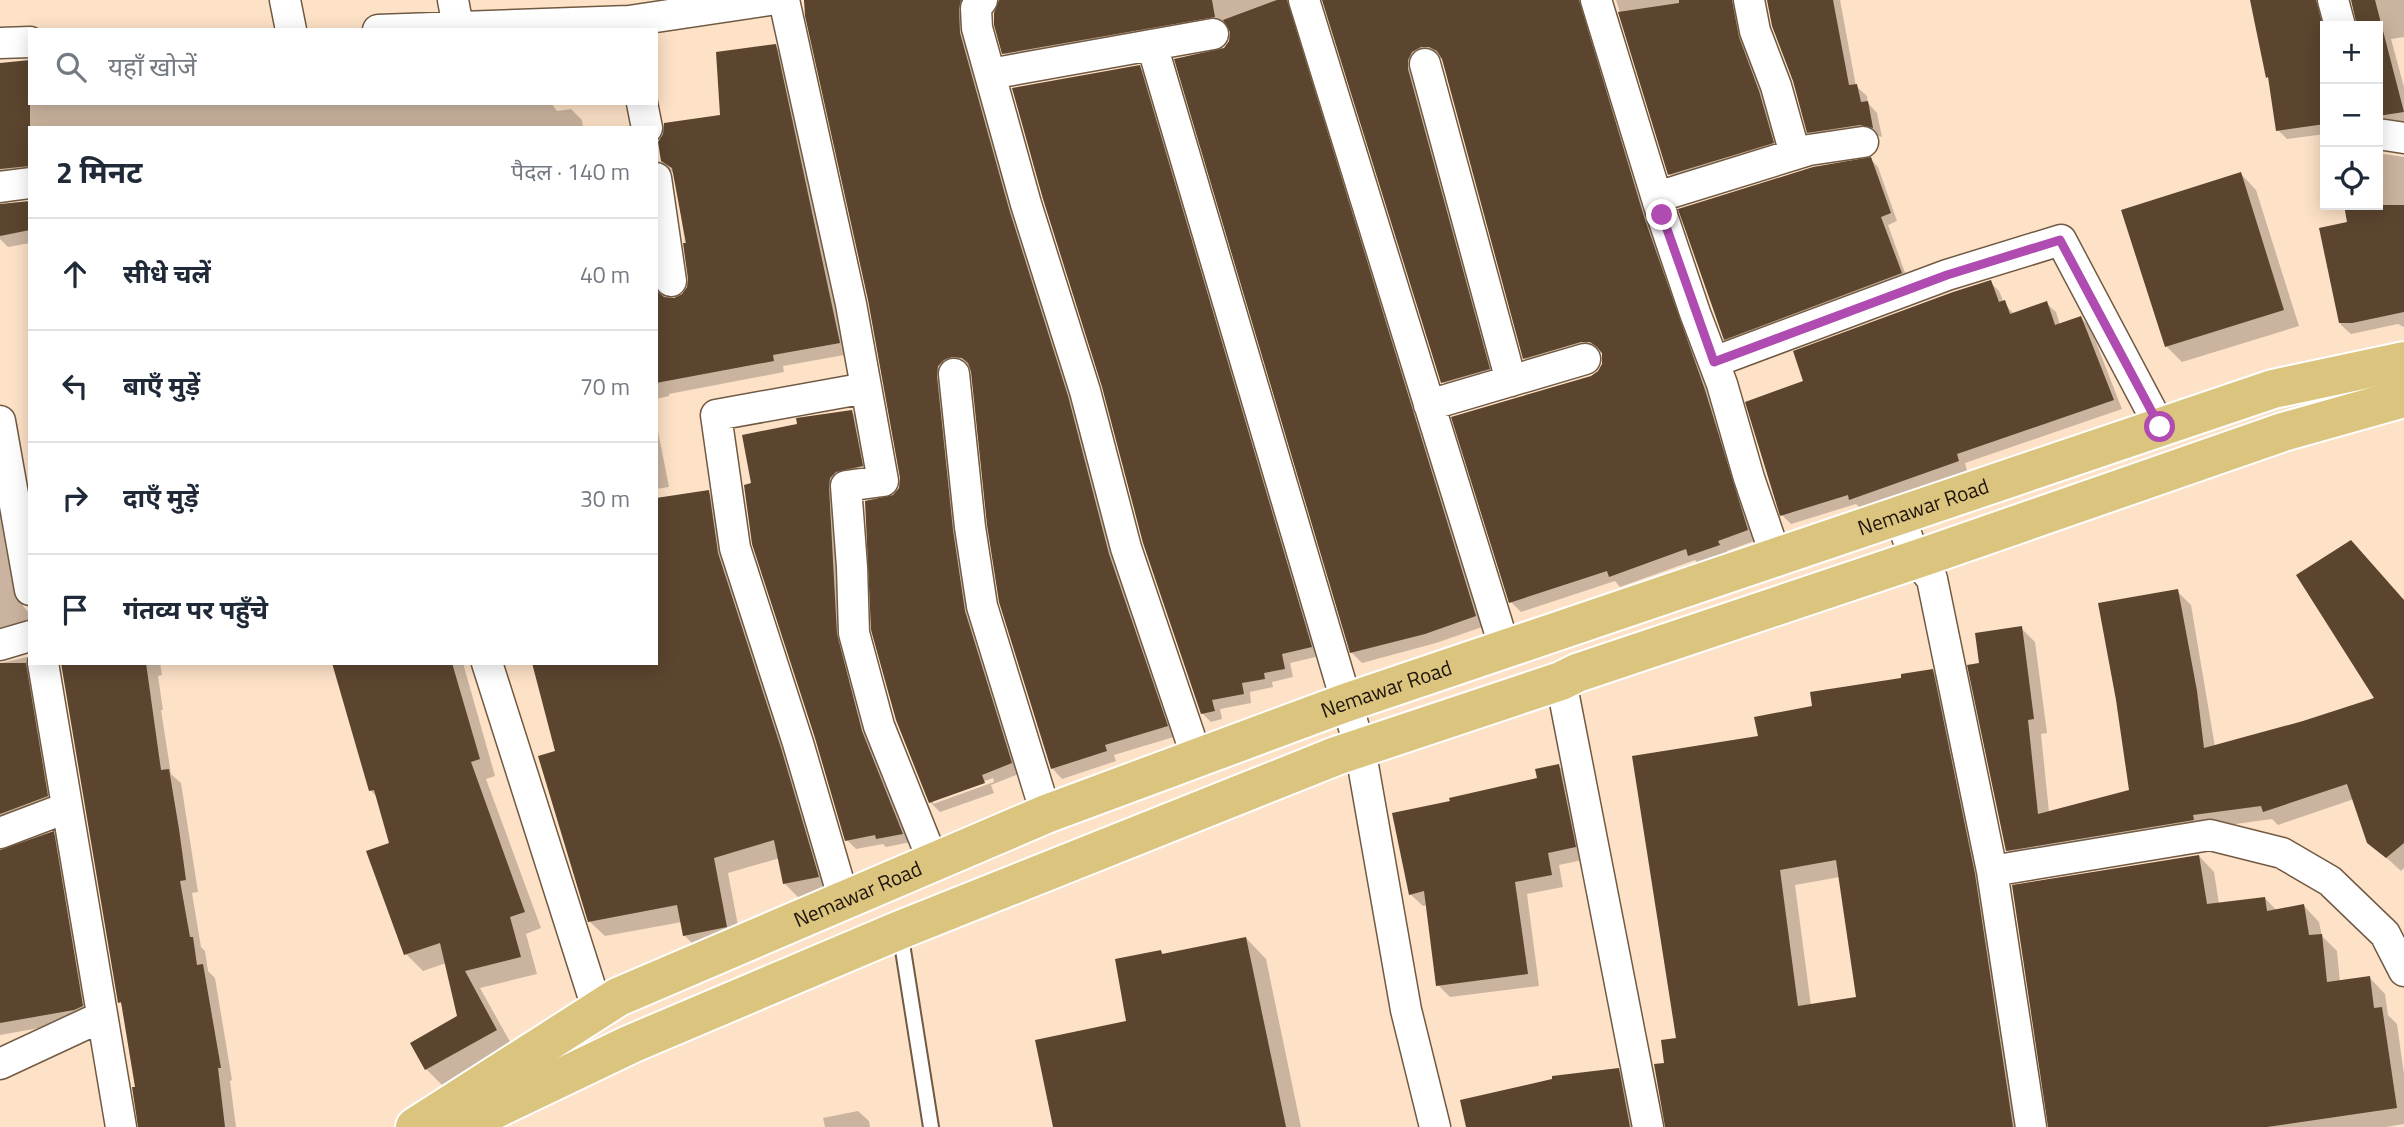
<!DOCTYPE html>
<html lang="hi">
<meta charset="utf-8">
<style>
:root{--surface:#fff;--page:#f6f6f7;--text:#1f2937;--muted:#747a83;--line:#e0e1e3}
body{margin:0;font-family:"Titillium Web","Noto Sans Devanagari",sans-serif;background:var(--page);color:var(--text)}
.controls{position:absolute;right:21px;top:21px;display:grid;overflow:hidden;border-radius:0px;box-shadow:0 4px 18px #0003}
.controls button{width:63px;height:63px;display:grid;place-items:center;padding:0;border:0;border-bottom:2px solid var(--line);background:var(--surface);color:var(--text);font:35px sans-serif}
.stop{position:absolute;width:21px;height:21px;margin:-16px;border:5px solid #af4bb1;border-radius:50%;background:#fff}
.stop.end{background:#af4bb1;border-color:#fff;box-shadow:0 2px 7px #0008}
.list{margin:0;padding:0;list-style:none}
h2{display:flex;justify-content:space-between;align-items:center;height:91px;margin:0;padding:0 28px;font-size:30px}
h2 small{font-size:23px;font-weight:400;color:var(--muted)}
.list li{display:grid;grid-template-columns:46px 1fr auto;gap:21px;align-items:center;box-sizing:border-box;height:112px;padding:0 28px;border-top:2px solid var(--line)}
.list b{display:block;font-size:26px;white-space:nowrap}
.list em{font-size:23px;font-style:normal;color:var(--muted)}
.icon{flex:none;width:38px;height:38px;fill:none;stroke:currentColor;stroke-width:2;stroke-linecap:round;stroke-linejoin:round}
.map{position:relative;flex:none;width:2404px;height:1127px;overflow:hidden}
.search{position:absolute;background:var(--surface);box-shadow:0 4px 18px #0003;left:28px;top:28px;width:630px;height:77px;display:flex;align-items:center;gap:18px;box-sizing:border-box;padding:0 24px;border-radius:0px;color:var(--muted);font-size:26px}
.panel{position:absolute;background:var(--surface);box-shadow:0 4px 18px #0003;left:28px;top:126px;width:630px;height:539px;border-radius:0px}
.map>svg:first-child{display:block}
</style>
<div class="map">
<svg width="2404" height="1127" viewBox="0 0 2404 1127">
<rect width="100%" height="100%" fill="#fde2c7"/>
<!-- shadow -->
<path fill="#0003" fill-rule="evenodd" d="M804 0H978L1177 736 1114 755 1116 761 1062 779 1052 768 971 368 963 366 954 369 1021 773 991 785 994 793 940 812 930 802 894 497 901 488 902 478 870 300ZM993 778 994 782 933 804V800Z
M1001 0H1300L1485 626 1436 643 1362 663 1352 653 1225 49 1231 40V27L1221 26 1014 63 1004 53Z
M1324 0H1592L1757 540 1727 551 1729 555 1700 565 1695 560 1620 587 1615 581 1521 612 1511 602 1591 377 1599 372 1604 364 1603 353 1592 352 1535 368 1525 358 1444 59 1432 56 1499 379 1453 392 1443 382Z
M1616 0H1745L1783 153 1680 184 1670 174Z
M1769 0H1840L1856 86 1867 96 1868 103 1877 113 1882 137 1872 134 1819 142 1809 132Z
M2252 0H2328L2325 26V134L2287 139 2278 130 2270 79 2268 77Z
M2353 0H2404V37L2391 39 2404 87V128L2378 129V26H2358Z
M775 46 787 58 850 354 783 366 784 372 669 394V396L656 399V235L665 299 674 300 683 296 689 289 690 278 675 175 662 161 722 116Z
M0 65 30 103H551L557 111 571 109 582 120 583 128H30V178L0 185Z
M1139 67 1148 76 1320 656 1290 663 1293 677 1272 682 1273 687 1250 692 1251 703 1220 709 1222 719 1211 722 1202 713Z
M2378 153 2404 157V327L2398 324 2351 334 2341 325 2321 230 2349 223 2346 205H2378Z
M1870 159 1878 167 1897 221 1888 225 1908 281 1733 346 1725 339Z
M2241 174 2256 190 2299 326 2182 362 2167 347 2123 211Z
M30 202V243L8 247 0 239V206Z
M1990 282 1999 291 2004 303 2014 314 2046 303 2056 312 2060 325 2081 318 2090 327 2122 409 1965 463 1967 471 1860 508 1856 504 1791 524 1782 515 1805 382Z
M852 412 861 421 870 475 839 487 911 842 886 847 883 844 856 849 847 840 753 485 799 425Z
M656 421 669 487 656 489Z
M708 492 723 507 833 892 799 898 784 883 780 858 728 873 741 941 699 950 684 935 682 922 605 936 589 921 557 752 656 663Z
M0 507 9 526 23 606 30 614V632L0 642Z
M2177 591 2191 605 2215 747 2304 722 2376 699 2404 598V868L2401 871 2368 841 2354 799 2278 825 2272 819 2206 828 2021 864 2007 850 1981 665 2021 628 2035 642 2047 733 2041 734 2049 812 2131 791Z
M27 657 30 659 57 807 0 830V663Z
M63 663H160L162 675 158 676 163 710H161L171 774 181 783 198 892 192 893 201 947 205 951 208 971 215 978 232 1080 230 1081 236 1127H140L137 1088 123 1005 119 1002Z
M334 663H463L495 776 486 779 541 928 526 934 537 974 480 988 513 1047 443 1086 426 1069 459 1017 446 963 423 971 406 954 391 844 378 798 370 790Z
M1932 671 1948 687 2026 1127H1667L1666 1064 1678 1039 1760 738 1814 708ZM1840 877 1858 999 1811 1006 1795 885Z
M1559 766 1571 778 1587 859 1559 865 1563 887 1527 894 1539 986 1450 997 1438 985 1427 905 1423 906 1410 894 1539 779Z
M53 833 63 844 93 1017 85 1020 0 1035V852Z
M2199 856 2214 872 2219 904 2265 898 2277 911 2304 906 2319 922 2322 936 2337 951 2340 982 2370 978 2385 994 2388 1015 2397 1024 2404 1074V1124L2386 1127H2050Z
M1246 938 1266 959 1301 1127H1055L1128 1023 1161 952 1164 955Z
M1618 1070 1634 1085 1642 1127H1468Z
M858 1111 869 1121 870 1127H825L823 1118Z"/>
<!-- building -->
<path fill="#5b452f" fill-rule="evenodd" d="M804 0H961L959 9 960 33 1009 209 1068 396 1109 554 1168 726 1105 745 1107 751 1051 769 999 602 987 525 971 372 968 363 962 358 952 357 944 360 938 366 937 376 953 530 965 611 1012 763 982 775 985 783 929 803 896 720 871 630 865 501 893 495 899 488 900 478 868 300 805 16Z
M999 0H1212L1215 17 1002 54 994 25V13Z
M1277 0H1287L1476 616 1425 634 1350 653 1174 59 1224 48 1229 41 1230 32 1223 20Z
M1322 0H1579L1645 220 1705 390 1748 530 1718 541 1720 545 1688 556 1686 549 1609 577 1607 571 1509 603 1451 417 1591 376 1598 371 1602 364V353L1597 347 1590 342H1581L1523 359 1442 59 1437 51 1429 47H1421L1412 52 1408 60V69L1490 369 1441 383Z
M1679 0H1732L1739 37 1759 91 1774 143 1668 175 1618 12 1679 3Z
M1767 0H1833L1849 85 1857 84 1861 102 1868 101 1873 128 1860 125 1807 133 1793 81 1772 26Z
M2250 0H2316L2325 34V124L2276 131 2268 77 2266 78Z
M2351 0H2375L2404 112 2378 116V26H2357Z
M776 44 840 343 773 355 774 361 656 383V290L664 297 674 298 682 294 687 287 688 279 683 243H686L672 168 661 161 658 142 663 134 664 123 720 115 716 52Z
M30 60V166L0 169V63Z
M1140 65 1312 647 1282 654 1285 669 1264 673 1265 679 1242 683 1244 694 1212 700 1215 711 1201 714 1143 543 1102 387 1043 199 1012 88Z
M1871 157 1891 213 1881 217 1902 273 1724 340 1678 209 1813 167Z
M2241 172 2284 310 2165 347 2121 210Z
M30 201V230L0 236V204Z
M2344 205H2404V312L2352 323H2339L2319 228 2347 222Z
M1991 280 1999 302 2005 300 2010 314 2047 301 2055 325 2081 316 2114 400 1957 454 1959 461 1849 500 1848 495 1780 516 1745 402 1803 381 1793 351 1953 292Z
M852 410 863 466 836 472 830 478 829 487 837 634 862 731 903 834 876 839 875 835 845 841 815 738 752 544 744 485 751 483 742 435 797 424 796 418Z
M709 490 718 553 781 748 819 877 783 884 774 840 714 858 727 927 683 936 677 905 588 922 538 756 555 751 532 663H656V498Z
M2351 540 2404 600V843L2386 858 2367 843 2347 784 2263 812 2261 806 2193 815 2194 820 2006 851 1967 665 1979 663 1975 633 2022 626 2034 719 2028 720 2038 814 2129 790 2116 700 2098 603 2178 589 2197 691 2204 748 2303 721 2374 698 2296 575Z
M0 663H26L48 796 0 814Z
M61 663H146L161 770 169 769 179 829 186 880 180 881 190 937H193L197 965 203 964 221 1068H218L225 1127H138L132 1087H135L121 1002 118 1003Z
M332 663H452L480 759 471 762 525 912 510 917 521 957 465 971 497 1030 425 1070 410 1043 457 1016 440 943 404 955 366 851 389 843 374 790 369 791Z
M1933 669 1975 874 2013 1127H1665L1654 1064 1664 1063 1661 1040 1676 1038 1632 756 1758 736 1754 717 1812 706 1810 692 1901 678V674ZM1836 860 1856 997 1798 1006 1780 870Z
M1559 764 1576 847 1548 853 1552 875 1515 882 1528 974 1436 986 1424 891 1409 895 1392 813 1450 801 1449 798 1537 778 1535 769Z
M54 831 83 1006 74 1010 0 1023V850Z
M2199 855 2207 904 2265 897 2267 911 2304 904 2309 935 2322 934 2327 982 2370 976 2374 1008 2382 1007 2397 1108 2267 1127H2048L2012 885Z
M1246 937 1286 1127H1053L1035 1040 1126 1021 1115 959 1161 950 1162 954Z
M1619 1068 1630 1127H1466L1460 1100 1552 1079V1076Z"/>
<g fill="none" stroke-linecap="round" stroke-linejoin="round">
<!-- lane casing -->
<g stroke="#715a43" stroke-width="18">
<path id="lane" d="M900 931 931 1127"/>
</g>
<!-- street casing -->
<g stroke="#715a43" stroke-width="33">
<path id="street" d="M285 0 291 30
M453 0 458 27
M784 0 851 304 883 481 846 486 852 567 854 633 879 726 933 861
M982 0 976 8 977 28 1026 204 1085 391 1126 548 1197 758
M1304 0 1505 649
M1596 0 1662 215 1695 313 1722 384 1749 478 1776 557
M1749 0 1755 31 1776 86 1795 154
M2333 0 2340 26
M378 30 629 21 770 0
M0 43 30 42
M1152 45 1360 748 1406 1010 1435 1127
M1425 64 1511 381
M990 74 1213 34
M642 103 647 128
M2378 134 2404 138
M656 178 671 281
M0 187 30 183
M1657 197 1809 150 1863 142
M1714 362 1947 275 2061 240 2160 427
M954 374 970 527 982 606 1046 814
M1429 405 1585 359
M0 421 30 590
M1899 515 1915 558 1932 579 1992 871 2210 835 2282 853 2330 881 2385 934 2404 971
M0 645 30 636
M43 663 121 1127
M487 663 597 1008
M1561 681 1648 1127
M0 833 66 808
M1992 871 2031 1127
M844 900 798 743 735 548 716 415 866 388
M0 1064 101 1017"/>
</g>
<!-- highway casing -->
<g stroke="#fff" stroke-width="42">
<g id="highway">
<path id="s1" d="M415 1127 618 997 1046 814 1345 703 2273 389 2404 361"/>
<path d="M458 1127 631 1044 900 930 1336 756 1561 681 1577 673 1932 554 2283 432 2404 398"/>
</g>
</g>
<!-- lane -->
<use href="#lane" stroke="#fff" stroke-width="14"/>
<!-- street -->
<use href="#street" stroke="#fff" stroke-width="30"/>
<!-- highway -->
<use href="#highway" stroke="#dbc47d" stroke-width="38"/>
</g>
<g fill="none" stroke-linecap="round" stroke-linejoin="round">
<!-- route -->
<path stroke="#af4bb1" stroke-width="9" d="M1662 215 1714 362 1947 275 2060 240 2160 427"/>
</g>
<g text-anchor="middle" stroke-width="7" stroke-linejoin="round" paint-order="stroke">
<!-- street labels -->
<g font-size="21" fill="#1f150c" stroke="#fde2c7">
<text dy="7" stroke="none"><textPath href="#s1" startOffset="1636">Nemawar Road</textPath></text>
<text dy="7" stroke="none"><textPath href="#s1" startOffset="1069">Nemawar Road</textPath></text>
<text dy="7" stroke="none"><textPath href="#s1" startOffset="502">Nemawar Road</textPath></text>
</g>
</g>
</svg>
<div class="controls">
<button>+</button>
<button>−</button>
<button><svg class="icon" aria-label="locate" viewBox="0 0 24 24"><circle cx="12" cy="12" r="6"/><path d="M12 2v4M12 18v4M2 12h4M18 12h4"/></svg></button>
</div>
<div class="stop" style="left:2160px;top:427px"></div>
<div class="stop end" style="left:1662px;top:215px"></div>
<div class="search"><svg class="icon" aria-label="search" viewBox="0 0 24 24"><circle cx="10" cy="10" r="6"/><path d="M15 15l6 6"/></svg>यहाँ खोजें</div>
<section class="panel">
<h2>2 मिनट<small>पैदल · 140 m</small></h2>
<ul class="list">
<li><svg class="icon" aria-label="ahead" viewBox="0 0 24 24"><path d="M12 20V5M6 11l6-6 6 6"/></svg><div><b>सीधे चलें</b></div><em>40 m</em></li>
<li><svg class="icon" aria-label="left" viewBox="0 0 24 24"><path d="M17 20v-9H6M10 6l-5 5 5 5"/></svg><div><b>बाएँ मुड़ें</b></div><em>70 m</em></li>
<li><svg class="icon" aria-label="right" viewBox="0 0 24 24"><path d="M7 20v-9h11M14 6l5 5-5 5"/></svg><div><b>दाएँ मुड़ें</b></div><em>30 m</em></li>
<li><svg class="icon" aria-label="arrive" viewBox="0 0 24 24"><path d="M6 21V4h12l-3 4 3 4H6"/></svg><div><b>गंतव्य पर पहुँचे</b></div></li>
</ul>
</section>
</div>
